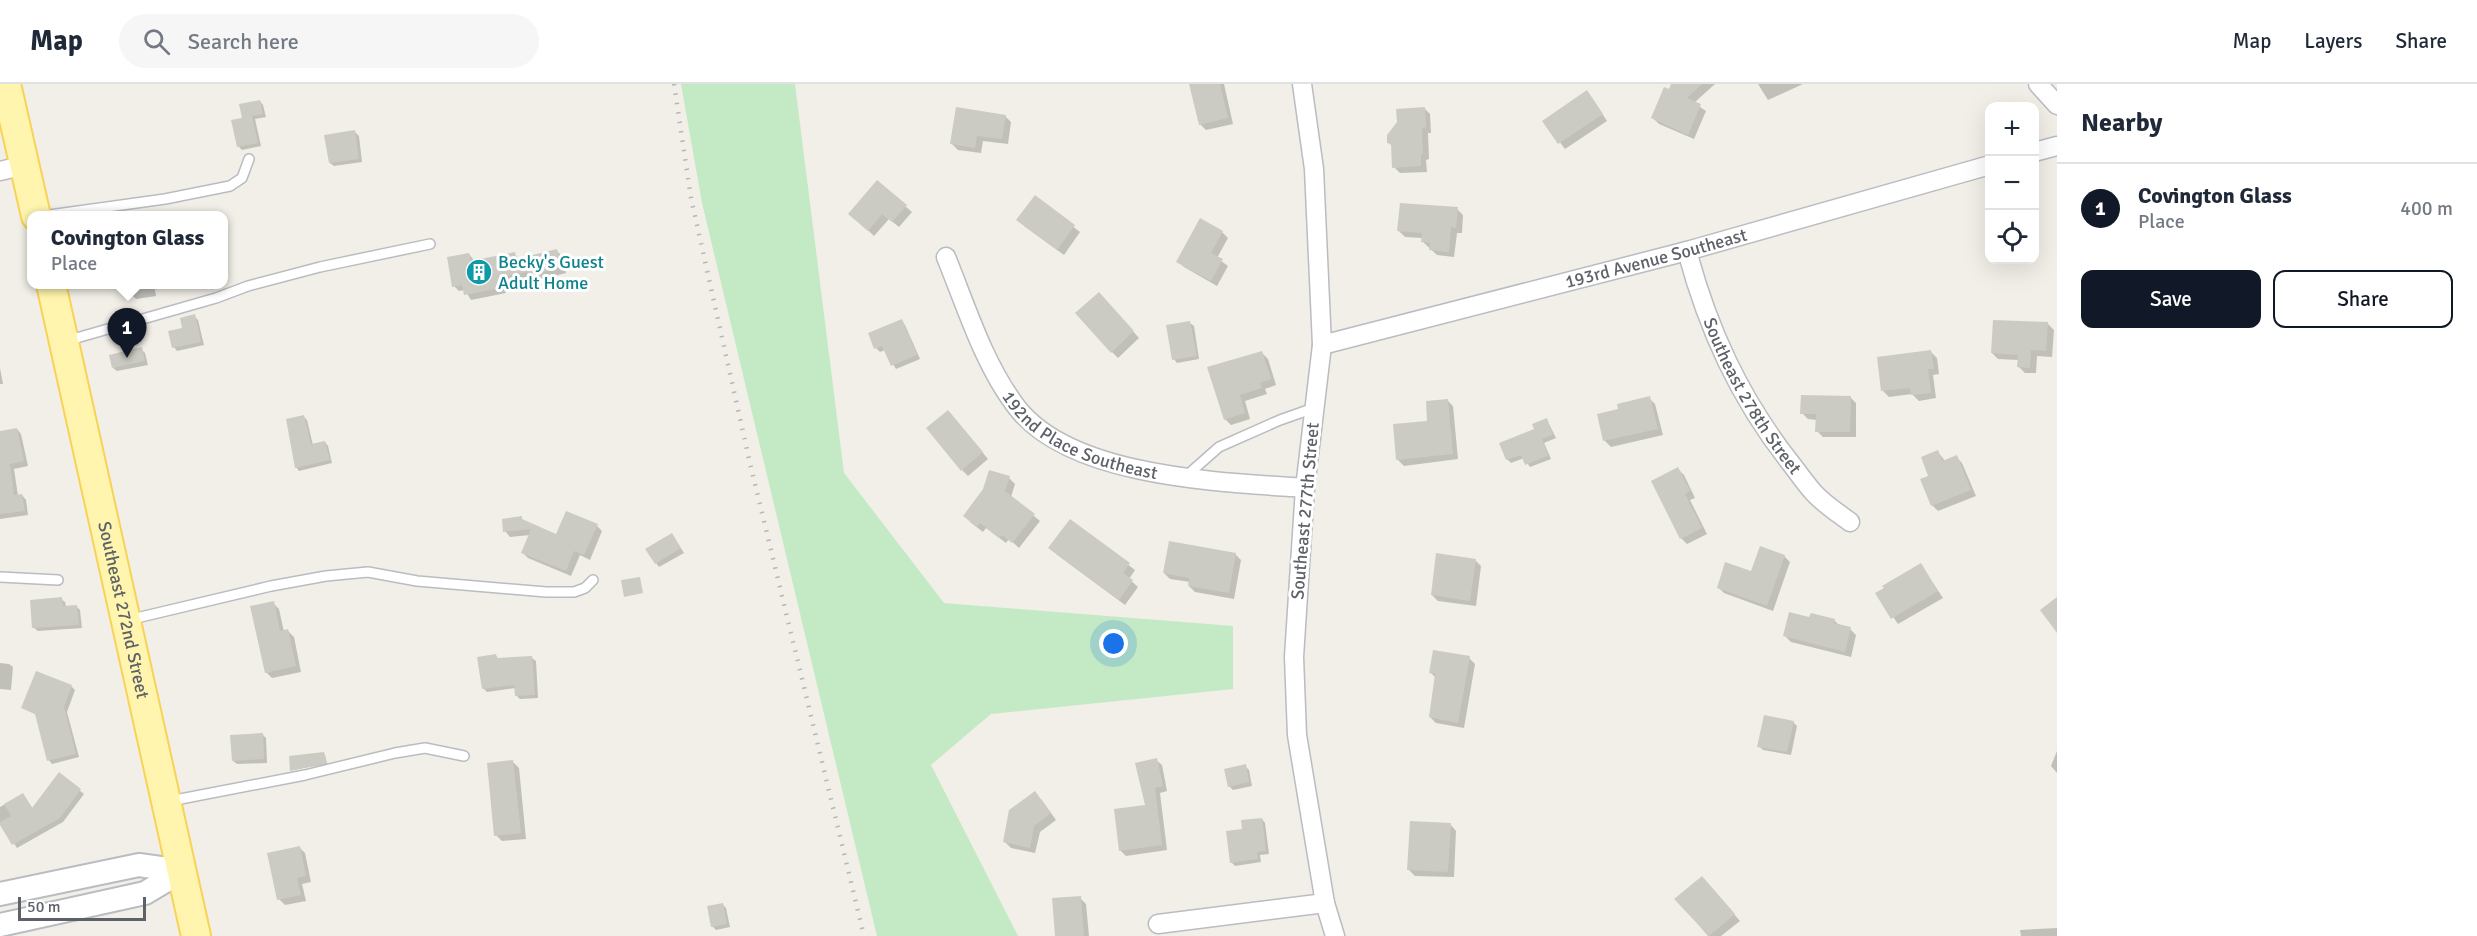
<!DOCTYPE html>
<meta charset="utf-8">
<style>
:root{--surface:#fff;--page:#f6f6f7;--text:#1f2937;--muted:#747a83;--line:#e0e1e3;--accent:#111827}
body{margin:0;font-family:Signika,sans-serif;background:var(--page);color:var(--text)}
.controls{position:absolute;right:18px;top:18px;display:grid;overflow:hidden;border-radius:12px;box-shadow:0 6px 24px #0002}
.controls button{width:54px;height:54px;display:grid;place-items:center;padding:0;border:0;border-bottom:2px solid var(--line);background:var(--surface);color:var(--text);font:30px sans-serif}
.scale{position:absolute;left:18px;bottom:15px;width:128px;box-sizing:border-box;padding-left:6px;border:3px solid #5e6268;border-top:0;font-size:16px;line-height:21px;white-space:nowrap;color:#5e6268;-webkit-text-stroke:4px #fff;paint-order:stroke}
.you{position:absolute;left:1114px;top:560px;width:21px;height:21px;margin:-15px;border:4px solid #fff;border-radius:50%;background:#1a73e8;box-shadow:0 0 0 9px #1a73e833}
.badge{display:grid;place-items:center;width:39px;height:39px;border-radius:50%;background:var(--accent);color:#fff;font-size:20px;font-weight:700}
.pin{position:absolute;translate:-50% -50px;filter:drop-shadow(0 2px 3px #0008)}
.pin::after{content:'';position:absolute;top:32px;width:21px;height:18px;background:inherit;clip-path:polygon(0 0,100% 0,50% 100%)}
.popup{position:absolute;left:27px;top:127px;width:201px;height:78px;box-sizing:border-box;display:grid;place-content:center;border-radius:12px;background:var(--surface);filter:drop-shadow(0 2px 4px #0005);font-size:20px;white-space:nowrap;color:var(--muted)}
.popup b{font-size:22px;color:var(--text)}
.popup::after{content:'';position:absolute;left:50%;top:100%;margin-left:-12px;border:12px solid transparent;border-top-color:var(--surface)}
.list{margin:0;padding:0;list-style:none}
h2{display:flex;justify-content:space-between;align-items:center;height:78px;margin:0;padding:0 24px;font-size:26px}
h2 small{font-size:20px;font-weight:400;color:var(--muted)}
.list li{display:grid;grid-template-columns:39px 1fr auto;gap:18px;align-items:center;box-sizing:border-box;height:90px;padding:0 24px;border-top:2px solid var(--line)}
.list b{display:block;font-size:22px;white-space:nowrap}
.list p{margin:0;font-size:20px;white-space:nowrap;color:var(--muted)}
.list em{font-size:20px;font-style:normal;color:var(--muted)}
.actions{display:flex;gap:12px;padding:18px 24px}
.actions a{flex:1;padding:14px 0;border:2px solid var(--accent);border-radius:12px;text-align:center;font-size:21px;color:var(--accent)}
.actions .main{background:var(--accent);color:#fff}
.icon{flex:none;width:33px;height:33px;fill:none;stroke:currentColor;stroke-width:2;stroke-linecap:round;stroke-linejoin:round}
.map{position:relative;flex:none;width:2057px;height:852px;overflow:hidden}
header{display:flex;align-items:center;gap:36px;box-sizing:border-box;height:84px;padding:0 30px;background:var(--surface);border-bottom:2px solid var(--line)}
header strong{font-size:28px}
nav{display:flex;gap:33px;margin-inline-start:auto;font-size:21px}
.search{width:420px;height:54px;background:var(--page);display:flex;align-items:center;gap:15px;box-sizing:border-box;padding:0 21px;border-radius:33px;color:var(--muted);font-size:22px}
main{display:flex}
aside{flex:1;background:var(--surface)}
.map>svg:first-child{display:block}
</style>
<header>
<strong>Map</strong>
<div class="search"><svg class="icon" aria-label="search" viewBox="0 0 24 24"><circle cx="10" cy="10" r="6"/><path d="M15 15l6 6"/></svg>Search here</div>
<nav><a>Map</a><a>Layers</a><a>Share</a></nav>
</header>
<main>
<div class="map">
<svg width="2057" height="852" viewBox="0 0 2057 852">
<rect width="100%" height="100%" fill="#f1efe7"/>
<!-- green -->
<path fill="#c3eac4" d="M681 0H795L844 389 944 519 1233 542V605L991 630 931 681 1018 852H877L702 119Z"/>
<!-- shadow -->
<path fill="#0003" d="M1191 0H1224L1233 40 1206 46 1200 40Z
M1673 0H1715L1694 19 1706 27 1694 55 1659 40 1653 34Z
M1758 0H1803L1768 16Z
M1592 14 1607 37 1565 65 1544 37Z
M260 17 263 21 266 33 255 35 261 62 242 66 238 62 244 35Z
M1424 24 1430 30 1431 49H1428L1429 75 1426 76 1427 88 1400 89 1394 83 1393 63 1388 58Z
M1005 32 1011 38 1008 60 983 57 981 69 958 66 952 60Z
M355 48 359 52 362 78 334 82 330 79Z
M877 98 912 128 899 143 889 135 874 152 856 135Z
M1035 113 1080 148 1064 171 1024 142Z
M1457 125 1463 131 1462 149H1457L1454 173 1437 171 1423 158V154L1405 153 1399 147Z
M1222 148 1228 154 1217 174 1228 182 1217 202 1184 183 1178 177Z
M556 166 562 172 566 189 535 197 531 193 504 198 506 209 471 216 465 206 459 207 454 202 469 170 475 178 514 170 520 175Z
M128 200H154L156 212 136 215 130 209Z
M1105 216 1139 254 1118 274 1112 268Z
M194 232 198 236 204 261 177 267 174 263Z
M901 237 905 241 920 275 896 285 885 266 880 268 876 264Z
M1190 239 1194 242 1199 275 1177 279 1174 275Z
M2048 240 2054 246 2052 273 2037 272 2036 289H2025L2019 283V276L1998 275 1992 269Z
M141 265 145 269 148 281 117 287 113 284Z
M1931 268 1937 274 1939 290 1933 291 1936 314 1919 317 1912 310 1889 313 1883 307Z
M1262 269 1268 275 1276 301 1265 305 1267 310 1245 317 1250 335 1231 341 1225 335Z
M0 284 3 300H0Z
M1850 313 1856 319V353H1823L1817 347V336L1808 335 1802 329Z
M1649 314 1655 320 1663 351 1611 363 1605 357 1599 331 1620 326Z
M1447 316 1453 322 1458 375 1404 382 1398 376Z
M304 333 307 336 313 361 325 358 328 362 332 379 299 387 296 383Z
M954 334 988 375 968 392 962 386Z
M1547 336 1556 354 1544 359 1551 375 1530 383 1524 374 1511 379 1507 375Z
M17 345 21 350 28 382 14 385 18 412 22 411 26 416 28 431 0 435V349Z
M1938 368 1945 377 1956 373 1962 379 1976 412 1938 427 1932 421 1930 393Z
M1678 385 1684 391 1695 414 1690 416 1707 450 1687 460 1681 454Z
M1009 394 1015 400 1011 413 1040 437 1019 464 1009 455 1006 459 986 444 983 448 970 438 984 406Z
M521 434 525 438 557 452 597 442 602 447 590 476 580 471 571 492 528 474 523 469 530 451 510 453 505 447Z
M1070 437 1135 486 1129 495 1138 503 1125 521 1056 470Z
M672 451 684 469 659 483 656 479Z
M1235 470 1241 476 1234 515 1195 508 1189 502 1190 498 1170 495 1164 489Z
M1784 472 1790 478 1773 527 1724 509 1718 503Z
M1475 476 1481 482 1476 522 1438 517 1432 511Z
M1921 481 1943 514 1898 540 1877 509Z
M61 515 65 518 66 523H77L80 526 82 544 38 547 34 544Z
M273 519 279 525 284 548 288 547 294 553 301 588 272 594 266 588Z
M1810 535 1834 536 1840 542 1850 545 1856 551 1851 573 1791 558 1785 552Z
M496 572 499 575 532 574 536 577 538 614 520 615 516 611V604L487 608 483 604Z
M1469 574 1475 580 1464 644 1436 639 1430 633 1436 594 1431 589Z
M0 579 9 580 13 583 11 606 0 605Z
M36 589 72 603 75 606 67 628 79 673 52 680 49 676 37 631 23 624Z
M1793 638 1797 642 1791 671 1763 666 1759 662Z
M262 650 266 654 267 679 237 680 233 677Z
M2057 667V689L2051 682Z
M325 671 327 680 292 686Z
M1156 676 1162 681 1167 707 1160 709 1167 766 1126 772 1120 766 1146 722Z
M513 678 519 684 526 755 502 757 496 751Z
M1245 682 1249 686 1252 702 1233 706 1229 702Z
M59 690 84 710 63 738 17 764 0 738V723L23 710 33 725Z
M1041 715 1056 736 1040 748 1035 769 1011 764 1005 758Z
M1262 735 1265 739 1269 770 1260 771 1261 778 1235 782 1231 778 1244 747Z
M1450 740 1456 747 1454 793 1415 792 1409 786Z
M299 763 305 769 311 798 302 800 306 817 285 821 279 815Z
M1708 800 1740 837 1721 852H1708L1677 815Z
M1080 814 1086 820 1089 852H1056Z
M722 820 726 824 730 843 716 846 712 842Z
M2057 844V852H2021L2020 846Z"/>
<!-- building -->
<path fill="#cccbc3" d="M1189 0H1220L1228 34 1199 41Z
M1671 0H1702L1687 14 1701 20 1688 51 1651 34 1664 3 1669 5Z
M1587 6 1603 30 1558 60 1542 37Z
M260 16 263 30 252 32 258 59 237 63 231 36 242 34 239 20Z
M956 23 1006 31 1002 55 977 52 975 64 950 60Z
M1425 23 1426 43 1422 44 1423 70H1421V82L1392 84 1391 60 1387 59V51L1397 38 1396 25Z
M355 46 359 75 329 79 324 51Z
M877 96 907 121 892 138 882 130 868 147 848 130Z
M1035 111 1075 141 1057 166 1016 136Z
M1400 119 1458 123 1456 144 1451 143 1449 168 1429 166 1430 159 1421 158 1422 149 1397 147Z
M1200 134 1223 147 1211 169 1223 175 1211 197 1176 178Z
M557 165 562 183 528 192 527 188 499 193 501 204 464 211 462 201 452 203 447 173 469 169 471 177 515 168 516 175Z
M1099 208 1134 247 1111 269 1075 229Z
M195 230 201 258 172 264 168 247 182 244 180 234Z
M902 235 917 271 891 282 882 262 874 265 868 249Z
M1993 236 2048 238 2046 267 2031 266 2030 284 2017 283 2018 271 1991 269Z
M1190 237 1197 272 1172 276 1166 241Z
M142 263 145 277 112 284 109 271Z
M1931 266 1934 285H1928L1931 309 1911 311 1910 304 1881 307 1877 273Z
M1262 267 1271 295 1260 299 1262 304 1240 311 1245 329 1224 336 1207 283Z
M1801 311 1851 312 1850 348H1815L1816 330H1800Z
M1650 312 1658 345 1603 357 1597 330 1618 325 1617 320Z
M1448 315 1453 370 1396 376 1393 340 1427 337 1426 317Z
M948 326 983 368 961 387 926 344Z
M304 331 311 360 325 357 330 376 295 384 286 335Z
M1547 334 1553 351 1542 355 1548 372 1525 381 1521 371 1506 376 1499 359 1534 345 1532 340Z
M17 344 24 377 10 380 14 411 22 410 25 427 0 430V347Z
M1938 366 1942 377 1957 371 1971 406 1931 422 1920 395 1928 392 1921 373Z
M1678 383 1690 407 1685 410 1702 444 1680 455 1651 397Z
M989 386 1010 392 1005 407 1035 430 1012 459 1002 451 999 454 980 439 977 443 963 432 983 405Z
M566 427 598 440 584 471 574 467 566 487 521 469 531 445 503 448 502 435 522 432V435L556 450Z
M1070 435 1130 479 1123 489 1133 496 1119 516 1048 464Z
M672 449 681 464 655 480 645 465Z
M1169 457 1236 469 1229 509 1188 502 1189 494 1163 489Z
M1760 462 1785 471 1767 522 1717 504 1725 478 1751 487Z
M1436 469 1476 475 1470 517 1431 511Z
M1921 479 1938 507 1891 535 1875 509 1884 504 1882 502Z
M640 493 643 509 624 513 621 496Z
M62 513 63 522 77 521 79 541 32 544 30 516Z
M2057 513V549L2040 526Z
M274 517 280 547 288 545 296 582 265 589 250 522Z
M1789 528 1809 533 1811 529 1835 535 1834 539 1851 543 1845 568 1783 552Z
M1433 566 1470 572 1458 639 1429 633 1435 590 1429 589Z
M496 570 497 574 532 572 535 611 515 612 514 601 482 605 477 573Z
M36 587 72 601 64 623 76 670 47 677 35 630 21 624Z
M1764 631 1794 637 1787 668 1757 663Z
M263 649 264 675 232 677 230 651Z
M324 668 327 679 290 687 289 672Z
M1157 674 1163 702 1155 704 1162 761 1119 767 1114 725 1145 721 1135 679Z
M513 676 521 749 494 752 487 679Z
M1246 680 1249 698 1228 703 1224 685Z
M59 688 81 705 60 734 12 761 0 741V738L11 732 4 720 23 709 32 724Z
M1035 707 1051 729 1034 742 1030 764 1003 758 1009 726Z
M1262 734 1266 767 1257 768 1258 775 1230 779 1226 747 1242 745 1241 736Z
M1410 737 1451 739 1448 788 1407 786Z
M300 762 306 792 297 794 301 811 277 816 267 769Z
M1702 792 1735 830 1709 852 1674 815Z
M1081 812 1084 852H1055L1052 814Z
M723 819 727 840 711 843 707 822Z"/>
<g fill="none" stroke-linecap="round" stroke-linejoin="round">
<!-- service casing -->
<g stroke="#b9bcc1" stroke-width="12">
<path id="service" d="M42 132 165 115 230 102 242 94 249 75
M66 257 216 214 248 202 320 183 430 160
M1185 393 1219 363 1280 336 1314 324
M0 493 58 496
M128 536 271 502 326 492 368 488 417 497 546 508H574L585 504 593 496
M170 717 305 691 395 669 425 664 464 672"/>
</g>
<!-- minor casing -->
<g stroke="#b9bcc1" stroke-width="21">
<g id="minor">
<path d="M1302 0 1314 85 1322 261 1305 404 1294 573 1297 651 1325 819 1335 852"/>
<path d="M2038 0 2057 21"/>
<path d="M2034 68 2057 62"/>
<path d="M0 87 25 81"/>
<path id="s1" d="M1687 167C1708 245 1739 313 1789 377 1797 387 1805 399 1814 409 1824 420 1838 429 1850 438"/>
<path id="s2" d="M946 173C966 222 983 278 1015 321 1068 394 1222 398 1305 404"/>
<path id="s3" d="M1322 261 1687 167 1990 81"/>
<path d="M1158 840 1325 819"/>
</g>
</g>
<!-- tertiary casing -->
<g stroke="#b9bcc1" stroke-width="26">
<path id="tertiary" d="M0 810 139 781 182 787
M0 841 145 809 182 787"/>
</g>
<!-- primary casing -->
<g stroke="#f9d358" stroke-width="32">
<g id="primary">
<path d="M6 0 36 132"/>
<path id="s4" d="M51 200 196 852"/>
</g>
</g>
<!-- service -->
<use href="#service" stroke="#fff" stroke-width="9"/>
<!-- minor -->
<use href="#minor" stroke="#fff" stroke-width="18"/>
<!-- tertiary -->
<use href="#tertiary" stroke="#fff" stroke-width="22"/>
<!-- primary -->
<use href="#primary" stroke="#fff5ae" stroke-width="28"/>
<!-- rail -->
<path stroke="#b6b6b8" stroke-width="4.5" stroke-dasharray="1.5 8" stroke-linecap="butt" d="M674 0 691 114 749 375 864 852"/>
</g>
<!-- icons -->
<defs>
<g id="building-disc" transform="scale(1.35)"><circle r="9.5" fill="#0f9aa8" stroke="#fff"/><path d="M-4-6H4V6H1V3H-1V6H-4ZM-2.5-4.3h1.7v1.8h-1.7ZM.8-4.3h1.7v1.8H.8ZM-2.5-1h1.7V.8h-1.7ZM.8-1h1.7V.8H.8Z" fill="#fff"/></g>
</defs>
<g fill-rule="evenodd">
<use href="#building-disc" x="479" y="188"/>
</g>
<g text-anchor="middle" stroke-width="6" stroke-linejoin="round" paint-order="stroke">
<!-- street labels -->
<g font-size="18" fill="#5e6268" stroke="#fff">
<text dy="6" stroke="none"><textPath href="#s3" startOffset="345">193rd Avenue Southeast</textPath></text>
<text dy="6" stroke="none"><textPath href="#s1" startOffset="160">Southeast 278th Street</textPath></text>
<text dy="6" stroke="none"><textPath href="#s2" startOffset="237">192nd Place Southeast</textPath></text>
<text transform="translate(1305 427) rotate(-85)" y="6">Southeast 277th Street</text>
<text dy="6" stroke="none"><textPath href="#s4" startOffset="334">Southeast 272nd Street</textPath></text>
</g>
<!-- culture labels -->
<g font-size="18" fill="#0d838f" stroke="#fff" text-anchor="start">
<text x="498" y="184">Becky's Guest<tspan x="498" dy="21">Adult Home</tspan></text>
</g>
</g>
</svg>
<div class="controls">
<button>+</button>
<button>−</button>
<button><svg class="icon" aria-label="locate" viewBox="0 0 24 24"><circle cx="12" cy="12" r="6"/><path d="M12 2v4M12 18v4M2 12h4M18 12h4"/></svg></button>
</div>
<div class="scale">50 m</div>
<div class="you"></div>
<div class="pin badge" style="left:127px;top:274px">1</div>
<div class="popup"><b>Covington Glass</b>Place</div>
</div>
<aside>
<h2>Nearby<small></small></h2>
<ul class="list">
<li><span class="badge">1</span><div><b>Covington Glass</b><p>Place</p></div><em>400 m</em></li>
</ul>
<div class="actions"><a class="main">Save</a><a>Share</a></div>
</aside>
</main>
